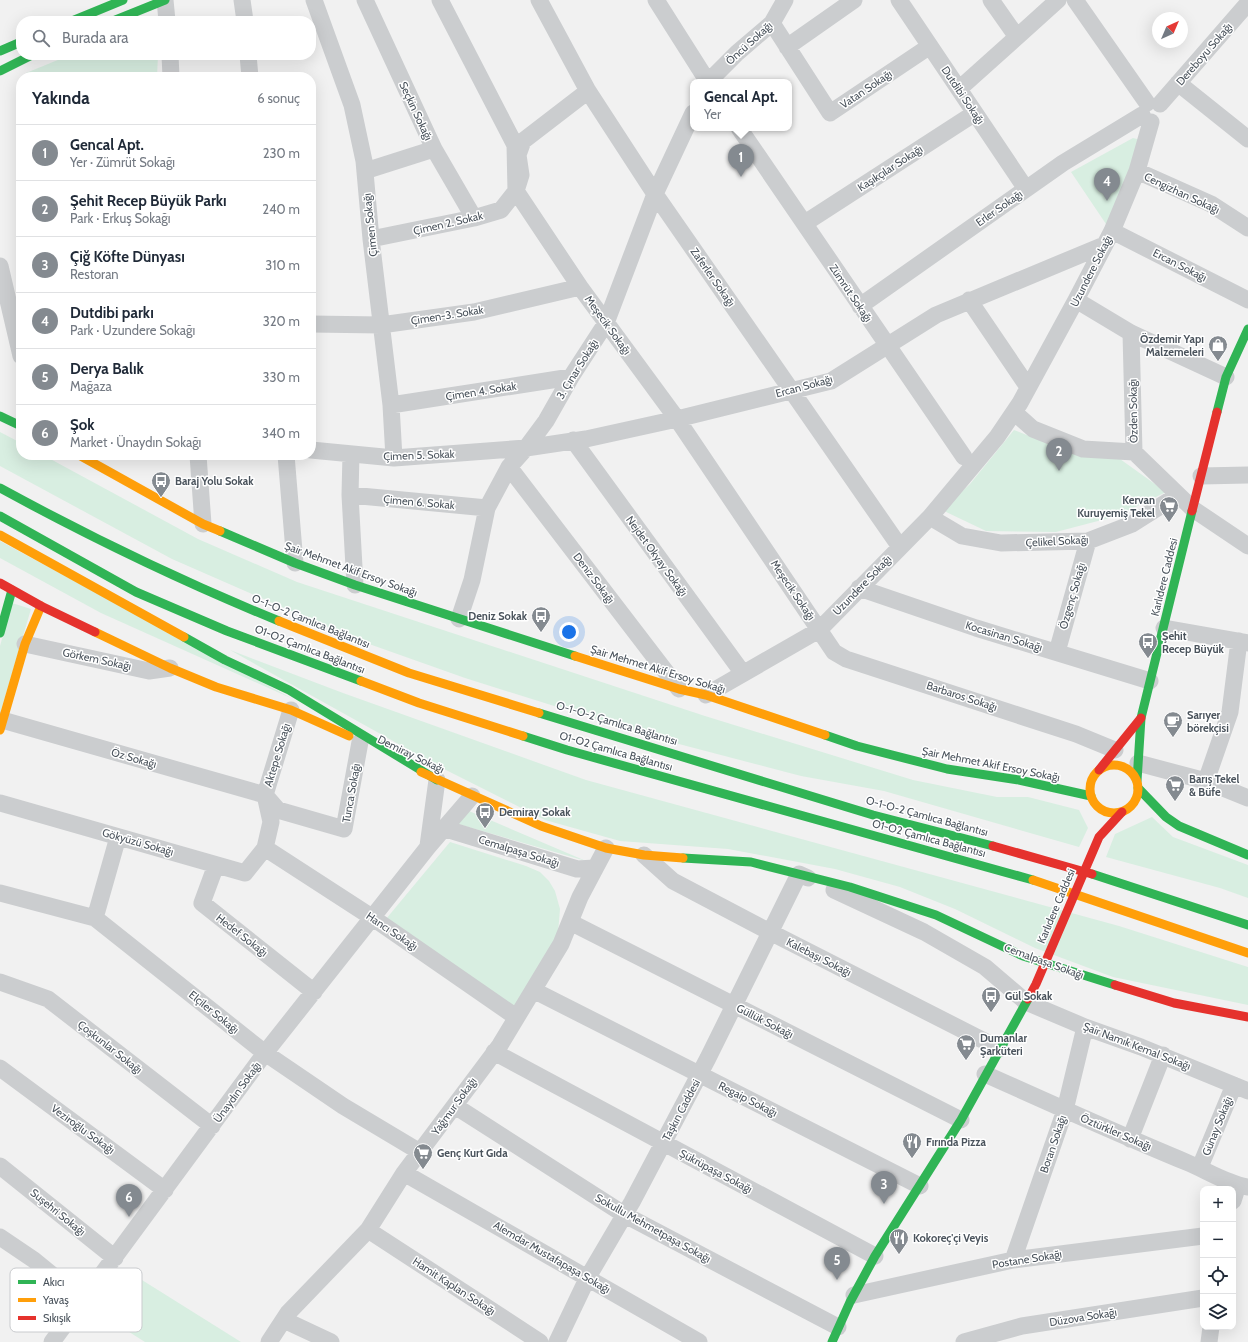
<!DOCTYPE html>
<html lang="tr">
<meta charset="utf-8">
<style>
:root{--surface:#fff;--page:#f6f6f7;--text:#1f2937;--muted:#747a83;--line:#e0e1e3;--accent:#848a90}
body{margin:0;font-family:Cabin,sans-serif;background:var(--page);color:var(--text)}
.controls{position:absolute;right:12px;bottom:12px;display:grid;overflow:hidden;border-radius:8px;box-shadow:0 4px 16px #0002}
.controls button{width:36px;height:36px;display:grid;place-items:center;padding:0;border:0;border-bottom:1px solid var(--line);background:var(--surface);color:var(--text);font:20px sans-serif}
.compass{position:absolute;left:1152px;top:12px;width:36px;height:36px;border-radius:50%;background:var(--surface);box-shadow:0 4px 16px #0002;rotate:44deg}
.you{position:absolute;left:569px;top:632px;width:14px;height:14px;margin:-10px;border:3px solid #fff;border-radius:50%;background:#1a73e8;box-shadow:0 0 0 6px #1a73e833}
.badge{display:grid;place-items:center;width:26px;height:26px;border-radius:50%;background:var(--accent);color:#fff;font-size:13px;font-weight:700}
.pin{position:absolute;translate:-50% -33px;filter:drop-shadow(0 1px 2px #0008)}
.pin::after{content:'';position:absolute;top:21px;width:14px;height:12px;background:inherit;clip-path:polygon(0 0,100% 0,50% 100%)}
.popup{position:absolute;left:690px;top:79px;width:102px;height:52px;box-sizing:border-box;display:grid;place-content:center;border-radius:8px;background:var(--surface);filter:drop-shadow(0 1px 3px #0005);font-size:13px;white-space:nowrap;color:var(--muted)}
.popup b{font-size:15px;color:var(--text)}
.popup::after{content:'';position:absolute;left:50%;top:100%;margin-left:-8px;border:8px solid transparent;border-top-color:var(--surface)}
.list{margin:0;padding:0;list-style:none}
h2{display:flex;justify-content:space-between;align-items:center;height:52px;margin:0;padding:0 16px;font-size:17px}
h2 small{font-size:13px;font-weight:400;color:var(--muted)}
.list li{display:grid;grid-template-columns:26px 1fr auto;gap:12px;align-items:center;box-sizing:border-box;height:56px;padding:0 16px;border-top:1px solid var(--line)}
.list b{display:block;font-size:15px;white-space:nowrap}
.list p{margin:0;font-size:13px;white-space:nowrap;color:var(--muted)}
.list em{font-size:13px;font-style:normal;color:var(--muted)}
.icon{flex:none;width:22px;height:22px;fill:none;stroke:currentColor;stroke-width:2;stroke-linecap:round;stroke-linejoin:round}
.map{position:relative;flex:none;width:1248px;height:1342px;overflow:hidden}
.search{position:absolute;background:var(--surface);box-shadow:0 4px 16px #0002;left:16px;top:16px;width:300px;height:44px;display:flex;align-items:center;gap:10px;box-sizing:border-box;padding:0 14px;border-radius:16px;color:var(--muted);font-size:15px}
.panel{position:absolute;background:var(--surface);box-shadow:0 4px 16px #0002;left:16px;top:72px;width:300px;height:388px;border-radius:16px}
.map>svg:first-child{display:block}
</style>
<div class="map">
<svg width="1248" height="1342" viewBox="0 0 1248 1342">
<rect width="100%" height="100%" fill="#f1f1f1"/>
<!-- green -->
<path fill="#d8eee1" d="M70 55H158L157 77H27L26 73Z
M1133 138 1145 141 1108 227 1071 172Z
M1014 430 1077 455 1120 459 1166 492 1117 516 1056 532 986 531 942 510 970 484Z
M0 432 21 443V455H43L198 539 297 582 705 716 913 780 997 797H1028L1079 810 1088 828 1079 847 884 791 801 776 656 738 465 678 355 639 172 559 0 466Z
M0 541 293 699 101 613 0 558Z
M12 603 31 609 0 714V646Z
M230 650 343 693 586 780 1119 926 1248 967V1005L1113 977 1035 948 955 909 900 887 835 869 728 849 620 841 545 820 438 766Z
M469 811 586 861 458 824Z
M1152 817 1173 837 1248 865V898L1220 888 1106 857 1115 834Z
M450 842 526 866 540 872 549 881 555 891 560 909 558 933 517 1010 386 919Z
M126 1270 241 1342H145L99 1313Z"/>
<g fill="none" stroke-linecap="round" stroke-linejoin="round">
<!-- street -->
<path stroke="#cbcdcf" stroke-width="17" d="M165 0 167 21
M242 0 245 21
M314 0 352 105 364 161 371 239 391 405 394 458
M365 0 434 149 474 218
M440 0 515 145 516 191 580 287 677 419 834 652 846 659 1076 734 1115 750
M539 0 588 91 655 194 900 547
M656 0 708 82
M899 0 1026 189
M1075 0 1147 103
M772 23 830 113 930 46
M1017 37 1058 0
M787 47 854 0
M170 55 171 77
M248 55 250 77
M708 82 737 53 772 23 785 0
M1178 83 1248 139
M959 89 1017 37 991 0
M1160 104 1248 3
M739 128 964 457
M365 171 434 149
M1137 171 1211 204 1248 228
M805 223 975 113
M1112 231 1248 300
M371 239 474 218 501 210 516 191 521 175 518 155 523 141 588 91
M0 266 21 356
M969 300 1028 387
M1076 300 1131 333 1226 377
M860 306 1063 163 1142 115
M311 324 381 325 474 312 580 287
M1131 333 1134 452 1193 509 1248 546
M391 405 571 377
M1014 412 1033 429 1083 449 1134 452
M573 440 742 672
M311 450 394 458 526 448 586 439 677 419 831 381 936 315 1104 245
M351 454 350 495 355 585
M198 455 203 524
M286 455 295 563
M509 467 679 689
M1201 476 1248 475
M350 495 487 508
M930 517 962 536 1001 543 1088 541 1132 524 1178 495
M859 588 976 628 1150 681
M459 619 472 580 487 508 509 467 526 448 546 421 571 377 606 323 655 194 693 113
M1164 628 1248 643
M25 644 149 671 170 668
M1057 652 1088 541
M706 695 819 630 930 517 997 437 1020 403 1076 300 1112 231 1137 171 1151 122
M2 720 265 795 278 810 344 829 360 742
M1138 763 1206 781 1248 798
M1206 781 1230 712 1239 641
M0 803 245 873 265 848 271 822 265 795 291 710
M443 828 577 869 595 868
M428 846 437 780
M265 848 373 918 516 1017
M644 855 673 881 770 932 1000 1049
M216 865 202 903 314 992
M834 890 924 932 985 967 1026 1002 1085 1027 1141 1047 1248 1091
M0 893 95 918 265 1053 343 1106 420 1152
M95 918 118 837
M570 922 961 1120
M0 982 48 999 212 1126
M533 990 920 1186
M494 1052 875 1256
M0 1068 165 1190
M985 1074C1052 1104 1118 1134 1186 1162 1206 1170 1227 1184 1248 1187
M455 1106 625 1215 838 1327
M1130 1139 1163 1055
M0 1166 115 1258
M1200 1167 1234 1085
M404 1173 699 1342
M1233 1201 1238 1185
M368 1230 540 1342
M0 1237 34 1260 84 1301
M1013 1260 1065 1110 1085 1027
M854 1295 1013 1260 1203 1236
M284 1320 331 1342
M52 1342 265 1053 428 847 472 796
M269 1342 288 1313 368 1230 404 1173 500 1045 561 944 580 897 606 848
M557 1342 588 1277 632 1202 708 1058 799 874 808 878
M964 1342 1022 1326 1203 1298
M1209 1342 1211 1327"/>
<!-- fast -->
<path stroke="#30b455" stroke-width="9" d="M72 21 123 0
M113 21 165 0
M0 51 21 42
M0 71 32 55
M1217 412 1226 377 1248 329
M0 416 21 426
M0 488C90 537 183 582 279 621
M0 516 136 592 227 631 361 681
M220 531 295 563 355 585 575 656
M0 633 12 590
M184 637 225 660 289 690 437 780
M539 713 873 815 993 846
M825 735 857 746 947 769 1019 780 1091 796
M523 736 567 750 1033 880
M1137 781 1141 718 1192 511
M1138 788 1166 817 1179 826 1248 855
M683 858 751 862 850 887 936 915 1023 956 1115 985
M1092 874 1248 925
M832 1342 850 1302 875 1256 961 1120 1028 999"/>
<!-- slow -->
<path stroke="#ff9f0a" stroke-width="9" d="M79 455 203 524 220 531
M0 535 184 637
M279 621 409 673 539 713
M95 632 170 668 216 687 291 710 349 736
M575 656 679 689 706 695 825 735
M361 681 419 703 523 736
M0 730 25 644 41 606
M1090 789a24 24 0 1 1 48 0a24 24 0 1 1-48 0Z
M421 772 541 826 606 848 644 855 683 858
M1033 880 1248 953"/>
<!-- jam -->
<path stroke="#e5322d" stroke-width="9" d="M1192 511 1217 412
M0 583 41 606 95 632
M1099 770 1141 718
M993 846 1092 874
M1115 985 1174 1003 1248 1017
M1028 999 1036 984 1099 837 1122 812"/>
</g>
<!-- icons -->
<defs>
<g id="shop-pin" transform="scale(1)"><path d="M0 17L-7.5 6A9.5 9.5 0 1 1 7.5 6Z" fill="#848a90" stroke="#fff"/><path d="M-5-2.5h2.3a2.7 3.5 0 0 1 5.4 0H5L5.5 6h-11ZM-1.5-2.5h3a1.5 2.3 0 0 0-3 0Z" fill="#fff"/></g>
<g id="bus-pin" transform="scale(1)"><path d="M0 17L-7.5 6A9.5 9.5 0 1 1 7.5 6Z" fill="#848a90" stroke="#fff"/><path d="M-5-6H5V4H4V6H2V4H-2V6H-4V4H-5ZM-3.5-4V0h7V-4ZM-3.5 1.2v1.5H-2V1.2ZM2 1.2v1.5H3.5V1.2Z" fill="#fff"/></g>
<g id="supermarket-pin" transform="scale(1)"><path d="M0 17L-7.5 6A9.5 9.5 0 1 1 7.5 6Z" fill="#848a90" stroke="#fff"/><path d="M-6-5.5h2.5l.6 2H6L4.5 2H-2.5L-4.4-4H-6ZM-1.5 3.2a1.3 1.3 0 1 0 .1 0ZM3 3.2a1.3 1.3 0 1 0 .1 0Z" fill="#fff"/></g>
<g id="cafe-pin" transform="scale(1)"><path d="M0 17L-7.5 6A9.5 9.5 0 1 1 7.5 6Z" fill="#848a90" stroke="#fff"/><path d="M-5.5-4.5H6V0H3Q3 3.5 0 3.5H-2.5Q-5.5 3.5-5.5 0ZM3-3.2v2h1.7v-2ZM-6 4.5H4V6H-6Z" fill="#fff"/></g>
<g id="restaurant-pin" transform="scale(1)"><path d="M0 17L-7.5 6A9.5 9.5 0 1 1 7.5 6Z" fill="#848a90" stroke="#fff"/><path d="M-5-6h1v4h1v-4h1v4h1v-4h1v5L-1.5 .5V6h-2V.5L-5-1ZM5-6V6H3V1.5H1.5Q1.5-4 5-6Z" fill="#fff"/></g>
</defs>
<g fill-rule="evenodd">
<use href="#shop-pin" x="1218" y="345"/>
<use href="#bus-pin" x="161" y="481"/>
<use href="#supermarket-pin" x="1169" y="506"/>
<use href="#bus-pin" x="541" y="616"/>
<use href="#bus-pin" x="1148" y="642"/>
<use href="#cafe-pin" x="1173" y="721"/>
<use href="#supermarket-pin" x="1175" y="785"/>
<use href="#bus-pin" x="485" y="812"/>
<use href="#bus-pin" x="991" y="996"/>
<use href="#supermarket-pin" x="966" y="1044"/>
<use href="#restaurant-pin" x="912" y="1142"/>
<use href="#supermarket-pin" x="423" y="1153"/>
<use href="#restaurant-pin" x="899" y="1238"/>
</g>
<g text-anchor="middle" stroke-width="3" stroke-linejoin="round" paint-order="stroke">
<!-- street labels -->
<g font-size="11" fill="#4a535c" stroke="#fff">
<text transform="translate(749 43) rotate(-42)" y="4">Öncü Sokağı</text>
<text transform="translate(1204 54) rotate(-49)" y="4">Dereboyu Sokağı</text>
<text transform="translate(866 89) rotate(-34)" y="4">Vatan Sokağı</text>
<text transform="translate(963 95) rotate(56)" y="4">Dutdibi Sokağı</text>
<text transform="translate(416 111) rotate(65)" y="4">Seçkin Sokağı</text>
<text transform="translate(890 168) rotate(-33)" y="4">Kaşıkçılar Sokağı</text>
<text transform="translate(1182 193) rotate(25)" y="4">Cengizhan Sokağı</text>
<text transform="translate(999 208) rotate(-35)" y="4">Erler Sokağı</text>
<text transform="translate(448 223) rotate(-13)" y="4">Çimen 2. Sokak</text>
<text transform="translate(370 225) rotate(-96)" y="4">Çimen Sokağı</text>
<text transform="translate(1180 265) rotate(27)" y="4">Ercan Sokağı</text>
<text transform="translate(1091 271) rotate(-63)" y="4">Uzundere Sokağı</text>
<text transform="translate(713 277) rotate(55)" y="4">Zaferler Sokağı</text>
<text transform="translate(851 293) rotate(56)" y="4">Zümrüt Sokağı</text>
<text transform="translate(447 315) rotate(-9)" y="4">Çimen-3. Sokak</text>
<text transform="translate(608 325) rotate(54)" y="4">Meşecik Sokağı</text>
<text transform="translate(577 369) rotate(-58)" y="4">3. Çınar Sokağı</text>
<text transform="translate(804 386) rotate(-15)" y="4">Ercan Sokağı</text>
<text transform="translate(481 391) rotate(-9)" y="4">Çimen 4. Sokak</text>
<text transform="translate(1133 411) rotate(-91)" y="4">Özden Sokağı</text>
<text transform="translate(419 455) rotate(-2)" y="4">Çimen 5. Sokak</text>
<text transform="translate(419 502) rotate(5)" y="4">Çimen 6. Sokak</text>
<text transform="translate(1057 541) rotate(-3)" y="4">Çelikel Sokağı</text>
<text transform="translate(657 556) rotate(54)" y="4">Nejdet Okyay Sokağı</text>
<text transform="translate(351 569) rotate(20)" y="4">Şair Mehmet Akif Ersoy Sokağı</text>
<text transform="translate(1164 577) rotate(-76)" y="4">Karlıdere Caddesi</text>
<text transform="translate(594 578) rotate(53)" y="4">Deniz Sokağı</text>
<text transform="translate(862 585) rotate(-46)" y="4">Uzundere Sokağı</text>
<text transform="translate(793 590) rotate(56)" y="4">Meşecik Sokağı</text>
<text transform="translate(1072 596) rotate(-74)" y="4">Özgenç Sokağı</text>
<text transform="translate(311 621) rotate(22)" y="4">O-1-O-2 Çamlıca Bağlantısı</text>
<text transform="translate(1004 636) rotate(17)" y="4">Kocasinan Sokağı</text>
<text transform="translate(310 649) rotate(21)" y="4">O1-O2 Çamlıca Bağlantısı</text>
<text transform="translate(97 659) rotate(12)" y="4">Görkem Sokağı</text>
<text transform="translate(658 669) rotate(17)" y="4">Şair Mehmet Akif Ersoy Sokağı</text>
<text transform="translate(962 696) rotate(18)" y="4">Barbaros Sokağı</text>
<text transform="translate(617 723) rotate(17)" y="4">O-1-O-2 Çamlıca Bağlantısı</text>
<text transform="translate(616 751) rotate(16)" y="4">O1-O2 Çamlıca Bağlantısı</text>
<text transform="translate(411 754) rotate(26)" y="4">Demiray Sokağı</text>
<text transform="translate(277 755) rotate(-73)" y="4">Aktepe Sokağı</text>
<text transform="translate(134 758) rotate(16)" y="4">Öz Sokağı</text>
<text transform="translate(991 764) rotate(11)" y="4">Şair Mehmet Akif Ersoy Sokağı</text>
<text transform="translate(351 793) rotate(-80)" y="4">Tunca Sokağı</text>
<text transform="translate(927 816) rotate(15)" y="4">O-1-O-2 Çamlıca Bağlantısı</text>
<text transform="translate(929 838) rotate(15)" y="4">O1-O2 Çamlıca Bağlantısı</text>
<text transform="translate(138 842) rotate(16)" y="4">Gökyüzü Sokağı</text>
<text transform="translate(519 851) rotate(17)" y="4">Cemalpaşa Sokağı</text>
<text transform="translate(1056 906) rotate(-67)" y="4">Karlıdere Caddesi</text>
<text transform="translate(392 931) rotate(34)" y="4">Hancı Sokağı</text>
<text transform="translate(242 935) rotate(38)" y="4">Hedef Sokağı</text>
<text transform="translate(819 957) rotate(27)" y="4">Kalebaşı Sokağı</text>
<text transform="translate(1044 961) rotate(20)" y="4">Cemalpaşa Sokağı</text>
<text transform="translate(214 1012) rotate(39)" y="4">Elçiler Sokağı</text>
<text transform="translate(765 1021) rotate(27)" y="4">Güllük Sokağı</text>
<text transform="translate(1137 1046) rotate(21)" y="4">Şair Namık Kemal Sokağı</text>
<text transform="translate(110 1047) rotate(38)" y="4">Çoşkunlar Sokağı</text>
<text transform="translate(237 1092) rotate(-54)" y="4">Ünaydın Sokağı</text>
<text transform="translate(748 1099) rotate(27)" y="4">Regaip Sokağı</text>
<text transform="translate(454 1106) rotate(-54)" y="4">Yağmur Sokağı</text>
<text transform="translate(681 1110) rotate(-62)" y="4">Taşkın Caddesi</text>
<text transform="translate(1217 1126) rotate(-68)" y="4">Günay Sokağı</text>
<text transform="translate(83 1129) rotate(36)" y="4">Veziroğlu Sokağı</text>
<text transform="translate(1116 1132) rotate(23)" y="4">Öztürkler Sokağı</text>
<text transform="translate(1053 1144) rotate(-71)" y="4">Boran Sokağı</text>
<text transform="translate(716 1171) rotate(28)" y="4">Şükrüpaşa Sokağı</text>
<text transform="translate(58 1212) rotate(39)" y="4">Suşehri Sokağı</text>
<text transform="translate(653 1228) rotate(29)" y="4">Sokullu Mehmetpaşa Sokağı</text>
<text transform="translate(552 1257) rotate(30)" y="4">Alemdar Mustafapaşa Sokağı</text>
<text transform="translate(1027 1259) rotate(-9)" y="4">Postane Sokağı</text>
<text transform="translate(454 1286) rotate(33)" y="4">Hamit Kaplan Sokağı</text>
<text transform="translate(1083 1317) rotate(-9)" y="4">Düzova Sokağı</text>
</g>
<!-- poi labels -->
<g font-size="11" font-weight="bold" fill="#4a535c" stroke="#fff" text-anchor="start">
<text x="1204" y="343" text-anchor="end">Özdemir Yapı<tspan x="1204" dy="13">Malzemeleri</tspan></text>
<text x="175" y="485">Baraj Yolu Sokak</text>
<text x="1155" y="504" text-anchor="end">Kervan<tspan x="1155" dy="13">Kuruyemiş Tekel</tspan></text>
<text x="527" y="620" text-anchor="end">Deniz Sokak</text>
<text x="1162" y="640">Şehit<tspan x="1162" dy="13">Recep Büyük</tspan></text>
<text x="1187" y="719">Sarıyer<tspan x="1187" dy="13">börekçisi</tspan></text>
<text x="1189" y="783">Barış Tekel<tspan x="1189" dy="13">&amp; Büfe</tspan></text>
<text x="499" y="816">Demiray Sokak</text>
<text x="1005" y="1000">Gül Sokak</text>
<text x="980" y="1042">Dumanlar<tspan x="980" dy="13">Şarküteri</tspan></text>
<text x="926" y="1146">Fırında Pizza</text>
<text x="437" y="1157">Genç Kurt Gıda</text>
<text x="913" y="1242">Kokoreç'çi Veyis</text>
</g>
</g>
<!-- legend -->
<rect x="10" y="1268" width="132" height="64" rx="6" fill="#fff" stroke="#c9cbce" stroke-width="1"/>
<rect x="18" y="1280" width="18" height="4" fill="#30b455"/>
<rect x="18" y="1298" width="18" height="4" fill="#ff9f0a"/>
<rect x="18" y="1316" width="18" height="4" fill="#e5322d"/>
<g font-size="11" fill="#4a535c">
<text x="43" y="1286">Akıcı</text>
<text x="43" y="1304">Yavaş</text>
<text x="43" y="1322">Sıkışık</text>
</g>
</svg>
<div class="controls">
<button>+</button>
<button>−</button>
<button><svg class="icon" aria-label="locate" viewBox="0 0 24 24"><circle cx="12" cy="12" r="6"/><path d="M12 2v4M12 18v4M2 12h4M18 12h4"/></svg></button>
<button><svg class="icon" aria-label="layers" viewBox="0 0 24 24"><path d="M12 4l9 5-9 5-9-5zM3 14l9 5 9-5"/></svg></button>
</div>
<svg class="compass" viewBox="-18 -18 36 36"><path d="M0-13l5 13h-10z" fill="#e53935"/><path d="M0 13l5-13h-10z" fill="#747a83"/></svg>
<div class="you"></div>
<div class="pin badge" style="left:741px;top:177px">1</div>
<div class="popup"><b>Gencal Apt.</b>Yer</div>
<div class="pin badge" style="left:1059px;top:471px">2</div>
<div class="pin badge" style="left:884px;top:1204px">3</div>
<div class="pin badge" style="left:1107px;top:201px">4</div>
<div class="pin badge" style="left:837px;top:1280px">5</div>
<div class="pin badge" style="left:129px;top:1217px">6</div>
<div class="search"><svg class="icon" aria-label="search" viewBox="0 0 24 24"><circle cx="10" cy="10" r="6"/><path d="M15 15l6 6"/></svg>Burada ara</div>
<section class="panel">
<h2>Yakında<small>6 sonuç</small></h2>
<ul class="list">
<li><span class="badge">1</span><div><b>Gencal Apt.</b><p>Yer · Zümrüt Sokağı</p></div><em>230 m</em></li>
<li><span class="badge">2</span><div><b>Şehit Recep Büyük Parkı</b><p>Park · Erkuş Sokağı</p></div><em>240 m</em></li>
<li><span class="badge">3</span><div><b>Çiğ Köfte Dünyası</b><p>Restoran</p></div><em>310 m</em></li>
<li><span class="badge">4</span><div><b>Dutdibi parkı</b><p>Park · Uzundere Sokağı</p></div><em>320 m</em></li>
<li><span class="badge">5</span><div><b>Derya Balık</b><p>Mağaza</p></div><em>330 m</em></li>
<li><span class="badge">6</span><div><b>Şok</b><p>Market · Ünaydın Sokağı</p></div><em>340 m</em></li>
</ul>
</section>
</div>
